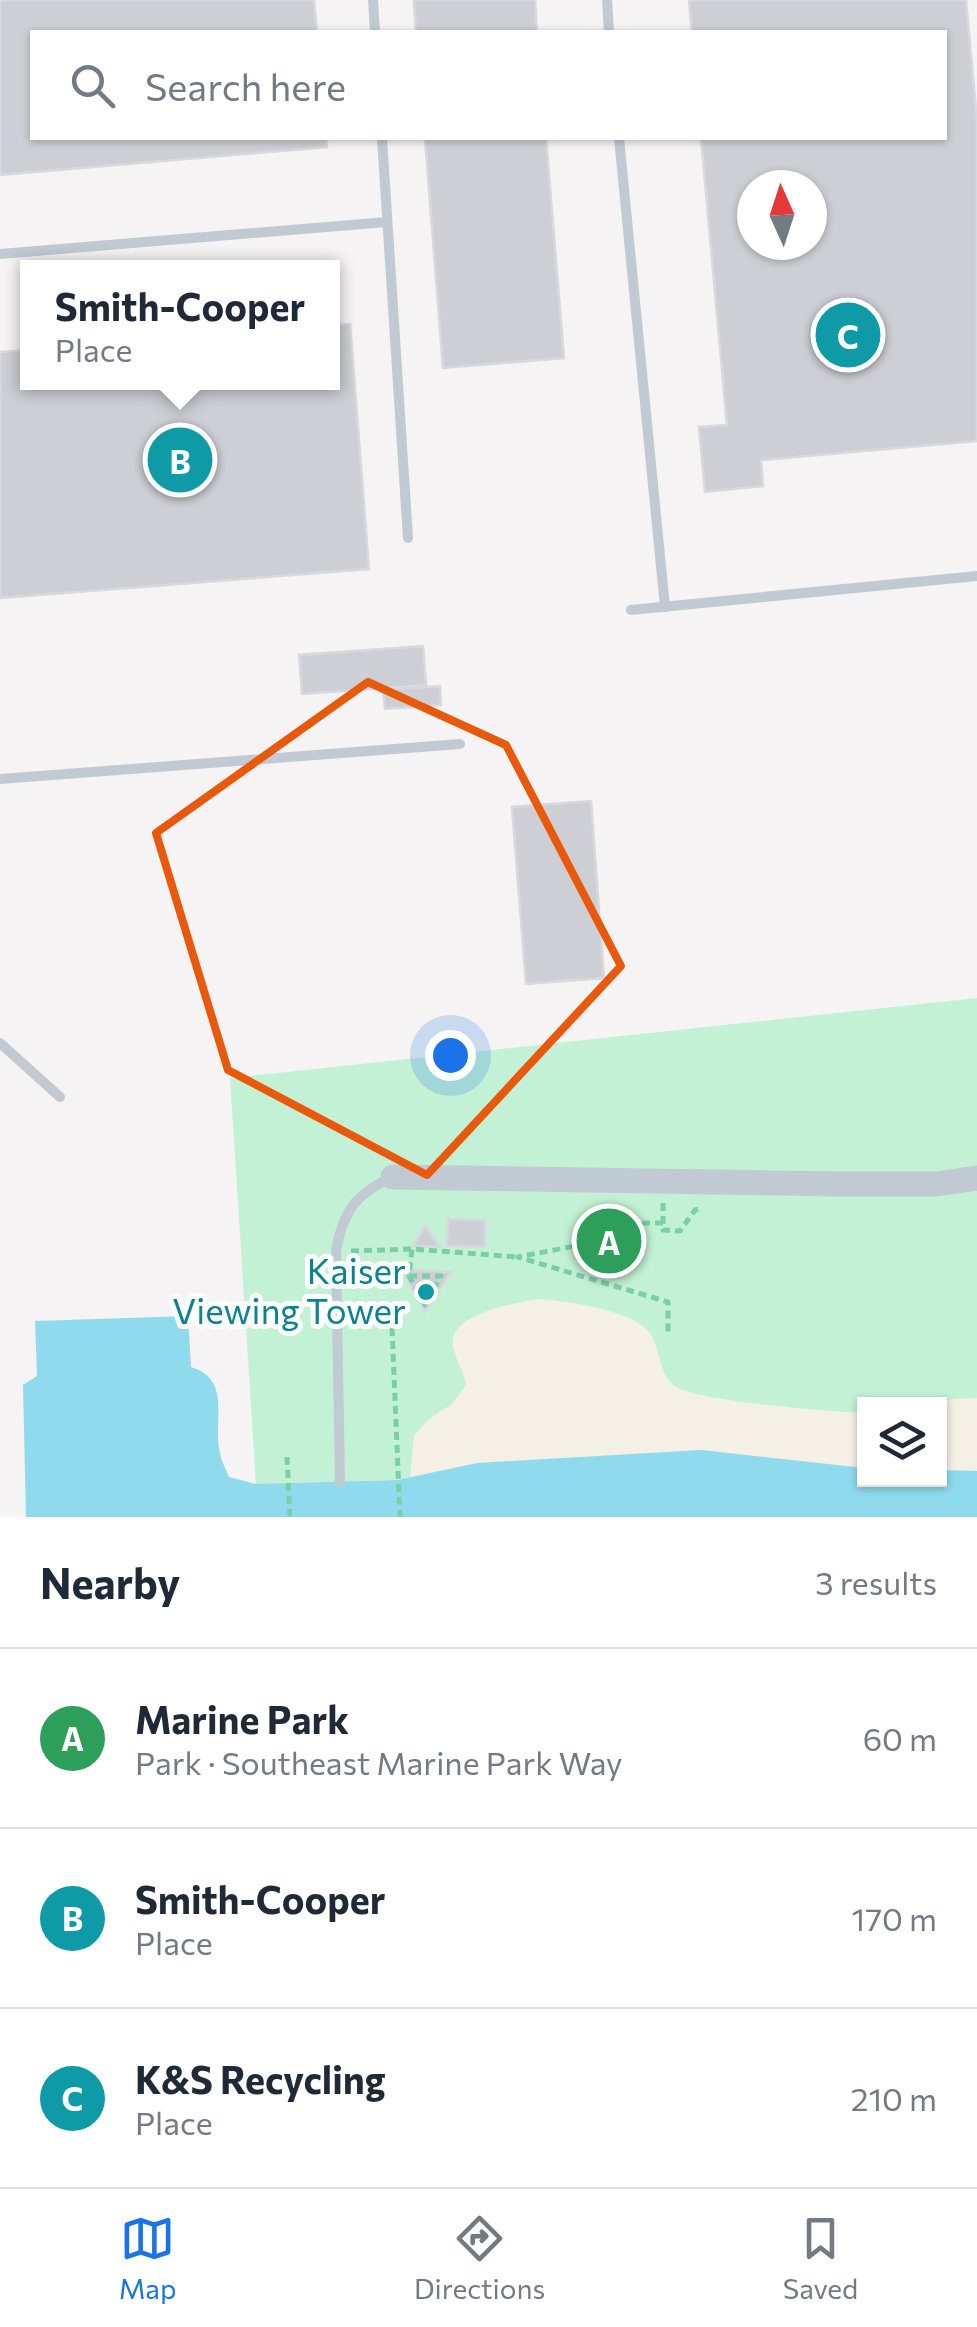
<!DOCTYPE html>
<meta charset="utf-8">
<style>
:root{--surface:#fff;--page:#f6f6f7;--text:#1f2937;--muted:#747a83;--line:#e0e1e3;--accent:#1a73e8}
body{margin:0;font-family:Commissioner,sans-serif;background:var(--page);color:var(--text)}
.controls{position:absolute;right:30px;bottom:30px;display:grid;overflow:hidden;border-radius:0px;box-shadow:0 2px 8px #0004}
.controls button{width:90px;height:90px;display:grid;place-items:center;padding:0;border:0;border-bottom:2px solid var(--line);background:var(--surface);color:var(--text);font:50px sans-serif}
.compass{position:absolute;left:737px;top:170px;width:90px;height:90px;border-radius:50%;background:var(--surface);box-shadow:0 2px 8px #0004;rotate:357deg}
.you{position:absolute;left:450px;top:1055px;width:35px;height:35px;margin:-25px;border:8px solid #fff;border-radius:50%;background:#1a73e8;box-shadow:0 0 0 15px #1a73e833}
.badge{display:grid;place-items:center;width:65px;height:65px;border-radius:50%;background:var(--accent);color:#fff;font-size:32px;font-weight:700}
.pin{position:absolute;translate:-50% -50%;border:5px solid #fff;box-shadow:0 2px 10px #0006}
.popup{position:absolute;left:20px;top:260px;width:320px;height:130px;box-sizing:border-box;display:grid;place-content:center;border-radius:0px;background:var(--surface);filter:drop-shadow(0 2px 8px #0005);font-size:32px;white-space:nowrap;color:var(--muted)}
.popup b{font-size:38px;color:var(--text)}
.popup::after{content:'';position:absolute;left:50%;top:100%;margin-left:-20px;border:20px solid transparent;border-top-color:var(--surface)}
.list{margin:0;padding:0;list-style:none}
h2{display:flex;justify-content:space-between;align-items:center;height:130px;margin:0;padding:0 40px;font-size:42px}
h2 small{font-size:32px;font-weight:400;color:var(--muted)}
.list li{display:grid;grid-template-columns:65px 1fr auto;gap:30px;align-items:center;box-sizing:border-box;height:180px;padding:0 40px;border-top:2px solid var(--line)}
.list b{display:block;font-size:38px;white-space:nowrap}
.list p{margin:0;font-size:32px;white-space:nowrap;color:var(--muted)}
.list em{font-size:32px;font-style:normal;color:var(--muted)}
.icon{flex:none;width:55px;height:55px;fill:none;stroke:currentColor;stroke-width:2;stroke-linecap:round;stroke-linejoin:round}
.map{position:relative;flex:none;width:977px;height:1517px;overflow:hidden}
.search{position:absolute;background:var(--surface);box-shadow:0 2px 8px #0004;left:30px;right:30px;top:30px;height:110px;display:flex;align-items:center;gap:25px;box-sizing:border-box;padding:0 35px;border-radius:0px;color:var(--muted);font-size:38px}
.sheet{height:670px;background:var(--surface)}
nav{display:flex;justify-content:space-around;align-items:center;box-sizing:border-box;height:140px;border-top:2px solid var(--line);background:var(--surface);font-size:28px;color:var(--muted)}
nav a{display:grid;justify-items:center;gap:5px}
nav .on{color:var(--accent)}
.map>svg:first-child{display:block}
</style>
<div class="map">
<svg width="977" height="1517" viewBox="0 0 977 1517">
<rect width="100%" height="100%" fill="#f5f3f3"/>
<!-- green -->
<path fill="#c3f1d5" d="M977 998V1471L940 1470V1404H864V1468L701 1450 477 1463 399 1480 256 1484 230 1078Z"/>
<!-- sand -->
<path fill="#f5f0e5" d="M539 1299C566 1301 632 1310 649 1332 661 1347 657 1373 675 1386 694 1401 834 1412 864 1413V1468L701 1450 477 1463 410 1477 414 1435 429 1419 452 1404 466 1385C464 1371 455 1359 453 1346 448 1313 516 1303 539 1299Z
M977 1398V1471L940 1470V1404H934L953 1399Z"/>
<!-- water -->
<path fill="#90daee" d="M188 1316 191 1367C233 1380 212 1421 220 1453 221 1461 226 1469 229 1477L256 1484 398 1480 477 1463 701 1450 864 1468V1480H940V1470L977 1471V1517H26L23 1385 37 1376 35 1321Z"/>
<!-- building -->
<path fill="#cdcfd5" stroke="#d7d9de" stroke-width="2.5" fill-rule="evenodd" d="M0 0H314L317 32H32V138H326L327 147 0 175Z
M414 0H535L537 32H416Z
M689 0H966L977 120V441L761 460 763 486 705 492 699 427 727 425 701 138H944V32H692ZM752 185H812V245H752Z
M425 138H546L564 358 443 368Z
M350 324 369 569 0 598V352L28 350V382H332V325Z
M423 646 426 685 302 694 299 655Z
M440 686 441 705 385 709 383 690Z
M591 801 604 978 526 984 512 807Z
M448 1219 485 1220V1247L447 1246Z
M425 1226 440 1247 413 1246Z
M402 1270H410L451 1272 425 1312Z"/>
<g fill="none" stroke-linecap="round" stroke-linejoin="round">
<!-- path -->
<path stroke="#7ad0a6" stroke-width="5" stroke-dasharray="8 5" stroke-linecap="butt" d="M663 1203V1230L680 1231 695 1210 699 1209
M663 1223H627V1236L518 1257 668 1302V1335
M351 1251 412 1249 518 1257
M409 1276H441L425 1305 409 1276 412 1249
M392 1328 400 1517
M287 1457 290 1517"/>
<!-- service -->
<path stroke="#c1cad2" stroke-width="10" d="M373 0 375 32
M607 0 609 32
M382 138 408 538
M619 138 665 607
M0 254 387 222
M631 610 977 576
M0 779 460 744
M0 1043 60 1097
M340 1482 336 1251C343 1211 356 1194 392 1177"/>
<!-- tertiary -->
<path stroke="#c1cad2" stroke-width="25" d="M393 1177 838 1184H936L977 1178"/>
</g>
<!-- marked area -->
<path fill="none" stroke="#e8590c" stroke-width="8" stroke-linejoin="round" d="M368 682 506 745 621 966 427 1175 228 1070 156 833Z"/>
<!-- markers -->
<circle fill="#0f9aa8" stroke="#fff" stroke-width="4" cx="426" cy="1292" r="10"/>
<g text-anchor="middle" stroke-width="10" stroke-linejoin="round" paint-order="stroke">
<!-- culture labels -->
<g font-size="35" fill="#0d838f" stroke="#fff" text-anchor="end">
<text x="406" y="1284">Kaiser<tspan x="406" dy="40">Viewing Tower</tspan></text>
</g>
</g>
</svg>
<div class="controls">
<button><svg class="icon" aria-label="layers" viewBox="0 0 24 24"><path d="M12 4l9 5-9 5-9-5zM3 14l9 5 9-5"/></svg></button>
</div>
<svg class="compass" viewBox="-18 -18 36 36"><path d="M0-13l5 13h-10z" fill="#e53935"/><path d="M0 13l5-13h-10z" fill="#747a83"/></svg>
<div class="you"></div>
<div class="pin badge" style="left:609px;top:1241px;background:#2e9e5b">A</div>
<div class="pin badge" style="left:180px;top:460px;background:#0f9aa8">B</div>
<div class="popup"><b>Smith-Cooper</b>Place</div>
<div class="pin badge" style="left:848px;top:335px;background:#0f9aa8">C</div>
<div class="search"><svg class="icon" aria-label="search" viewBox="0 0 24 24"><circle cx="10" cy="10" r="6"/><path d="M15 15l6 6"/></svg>Search here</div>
</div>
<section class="sheet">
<h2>Nearby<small>3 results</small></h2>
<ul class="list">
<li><span class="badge" style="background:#2e9e5b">A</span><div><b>Marine Park</b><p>Park · Southeast Marine Park Way</p></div><em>60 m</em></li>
<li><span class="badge" style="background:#0f9aa8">B</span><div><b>Smith-Cooper</b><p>Place</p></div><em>170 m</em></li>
<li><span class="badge" style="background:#0f9aa8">C</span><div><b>K&amp;S Recycling</b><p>Place</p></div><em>210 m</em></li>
</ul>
</section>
<nav>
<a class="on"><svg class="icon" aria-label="map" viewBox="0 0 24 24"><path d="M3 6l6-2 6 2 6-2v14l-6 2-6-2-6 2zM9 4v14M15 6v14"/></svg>Map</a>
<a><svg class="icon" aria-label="directions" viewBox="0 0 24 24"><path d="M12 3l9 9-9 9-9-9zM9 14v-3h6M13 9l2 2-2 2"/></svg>Directions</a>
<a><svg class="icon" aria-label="saved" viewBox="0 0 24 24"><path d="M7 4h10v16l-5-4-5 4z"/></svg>Saved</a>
</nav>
